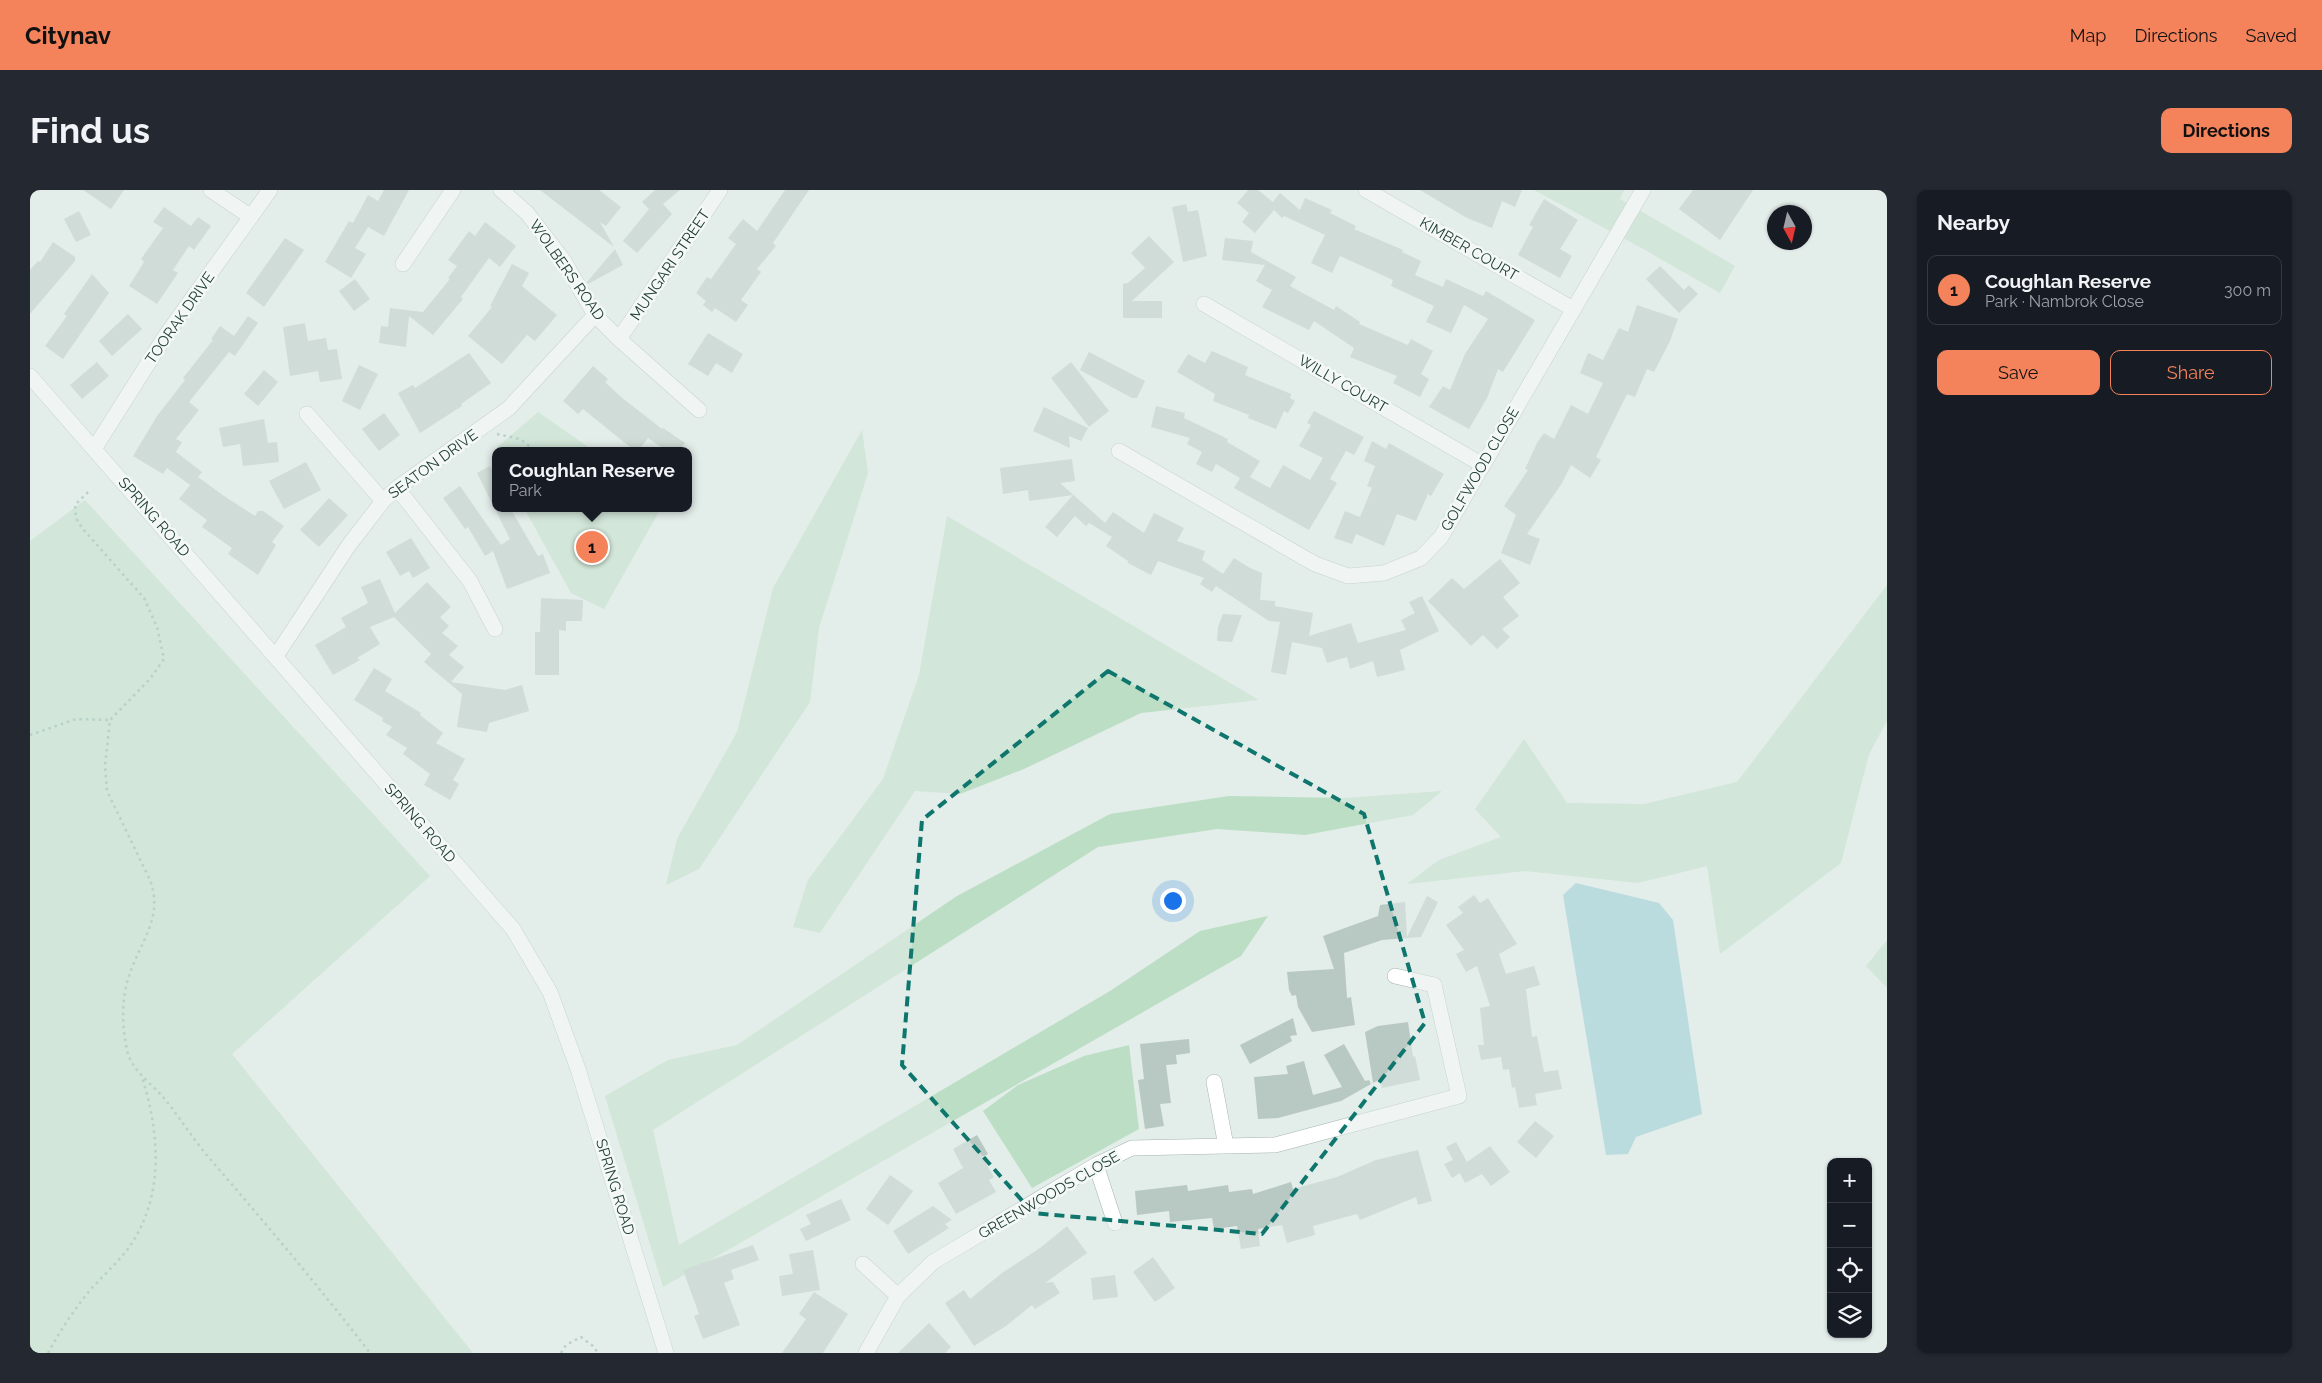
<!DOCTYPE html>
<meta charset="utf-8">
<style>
:root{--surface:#171b24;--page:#242831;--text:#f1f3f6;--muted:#9ea1a6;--line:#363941;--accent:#f4825a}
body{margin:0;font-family:Raleway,sans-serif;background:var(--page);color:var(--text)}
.controls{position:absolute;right:15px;bottom:15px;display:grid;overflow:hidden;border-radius:10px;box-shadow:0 1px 4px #0004}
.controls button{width:45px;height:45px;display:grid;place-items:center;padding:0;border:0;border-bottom:1px solid var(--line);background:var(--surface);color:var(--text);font:25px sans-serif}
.compass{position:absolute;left:1737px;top:15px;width:45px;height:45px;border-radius:50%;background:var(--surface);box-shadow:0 1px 4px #0004;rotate:172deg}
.you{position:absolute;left:1142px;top:710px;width:18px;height:18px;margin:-12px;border:4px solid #fff;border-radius:50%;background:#1a73e8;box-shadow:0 0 0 8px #1a73e833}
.badge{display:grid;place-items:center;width:32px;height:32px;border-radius:50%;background:var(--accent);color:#111;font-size:16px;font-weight:700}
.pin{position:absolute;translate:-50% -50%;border:2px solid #fff;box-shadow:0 1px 5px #0006}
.popup{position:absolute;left:462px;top:257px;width:200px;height:65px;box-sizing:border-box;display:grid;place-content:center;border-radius:10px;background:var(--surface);filter:drop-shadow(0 1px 4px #0005);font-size:16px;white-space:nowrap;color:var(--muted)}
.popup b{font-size:19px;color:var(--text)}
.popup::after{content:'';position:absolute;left:50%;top:100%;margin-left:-10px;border:10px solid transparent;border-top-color:var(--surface)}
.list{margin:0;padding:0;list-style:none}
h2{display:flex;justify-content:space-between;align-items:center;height:65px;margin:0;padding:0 20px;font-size:21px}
h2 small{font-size:16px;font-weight:400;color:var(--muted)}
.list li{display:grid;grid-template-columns:32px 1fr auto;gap:15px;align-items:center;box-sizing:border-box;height:70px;margin:0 10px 10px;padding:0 10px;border:1px solid var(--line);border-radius:10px}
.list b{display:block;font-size:19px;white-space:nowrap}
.list p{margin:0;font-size:16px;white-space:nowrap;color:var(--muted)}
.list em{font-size:16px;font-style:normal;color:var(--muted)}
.actions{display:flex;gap:10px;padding:15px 20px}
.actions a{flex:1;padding:11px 0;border:1px solid var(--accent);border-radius:10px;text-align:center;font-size:18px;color:var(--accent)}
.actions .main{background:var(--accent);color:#111}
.icon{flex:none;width:28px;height:28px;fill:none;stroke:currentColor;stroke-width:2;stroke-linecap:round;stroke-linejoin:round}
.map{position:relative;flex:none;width:1857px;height:1163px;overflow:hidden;border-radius:10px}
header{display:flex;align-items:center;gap:30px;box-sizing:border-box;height:70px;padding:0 25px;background:var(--accent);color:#111}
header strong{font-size:24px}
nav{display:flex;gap:28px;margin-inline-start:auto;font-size:18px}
.intro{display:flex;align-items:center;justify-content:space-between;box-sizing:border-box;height:120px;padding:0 30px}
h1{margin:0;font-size:35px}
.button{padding:12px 22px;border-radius:10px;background:var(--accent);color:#111;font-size:18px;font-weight:700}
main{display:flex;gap:30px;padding:0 30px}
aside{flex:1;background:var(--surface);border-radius:10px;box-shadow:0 1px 4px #0004}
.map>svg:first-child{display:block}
</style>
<header>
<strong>Citynav</strong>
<nav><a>Map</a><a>Directions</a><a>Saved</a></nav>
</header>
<div class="intro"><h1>Find us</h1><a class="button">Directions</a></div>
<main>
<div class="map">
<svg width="1857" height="1163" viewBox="0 0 1857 1163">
<rect width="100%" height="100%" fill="#e3ede9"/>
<!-- green -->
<path fill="#bcdec5" d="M1504 0H1594L1590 9 1705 76 1690 103 1608 56Z
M508 222 564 261H466V267L463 261Z
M832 240 838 283 789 438 780 512 669 679 636 695 647 649 707 542 743 398Z
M55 310 400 686 202 864 443 1163H0V351Z
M494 318H631L574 419 541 403Z
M917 326 1229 510 1111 523 994 579 930 604 885 601 790 743 763 737 778 690 853 589 889 485Z
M1857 395V531L1839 564 1811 673 1690 764 1677 676 1608 693 1495 681 1377 694 1409 670 1471 647 1445 619 1494 549 1537 613 1614 614 1707 592Z
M1412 601 1383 625 1275 645 1187 639 1068 657 623 940 649 1055 1080 801 1170 741 1238 726 1211 766 633 1097 575 906 638 870 707 855 927 706 1080 624 1199 606 1316 608Z
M1857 750V798L1836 776Z
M1099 855 1109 939 1002 998 953 921 988 895 1054 866Z"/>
<!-- water -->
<path fill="#8ac7d3" d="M1546 693 1629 713 1643 730 1672 924 1606 947 1598 964 1576 965 1533 705Z"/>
<!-- building -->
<path fill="#b8c8c2" d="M53 0H94L81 19Z
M354 0H379L354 46 338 37 325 58 336 64 321 88 295 72 319 31 323 33 338 5 348 11Z
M510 0H569L591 17 576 36 570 32 584 57Z
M625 0H650L633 14 642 24 607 63 593 51 619 19 612 12Z
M755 0H779L743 53 746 56 727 79 731 82 711 110 718 115 706 132 685 118 682 122 673 115 676 111 666 103 677 87 681 89 706 54 698 48 713 29 727 41Z
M1218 0H1228L1243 12 1250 3 1270 20 1275 8 1302 20 1300 23 1326 36 1324 39 1373 60 1372 62 1391 71 1385 85 1413 97 1416 89 1453 106 1456 101 1505 130 1473 182 1468 179 1457 208 1439 239 1399 217 1413 196 1420 200 1435 164 1458 129 1434 115 1421 143 1396 132 1404 116 1361 96 1363 90 1310 66 1302 83 1281 73 1295 45 1254 26 1252 28 1244 20 1225 43 1212 32 1219 23 1207 13Z
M1390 0H1492L1485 17 1472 11 1462 38 1437 28Z
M1663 0H1723L1690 50 1649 19Z
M1514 9 1548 30 1530 59 1542 66 1530 88 1488 65 1503 37 1499 35Z
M1156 14 1158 22 1168 20 1177 66 1153 72 1142 17Z
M134 17 161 36 168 27 181 36 164 60 159 56 143 80 148 83 127 114 99 96 114 72 111 69 133 38 123 32Z
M49 21 61 45 46 52 34 29Z
M455 32 486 56 470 77 459 68 431 107 433 109 403 145 379 126 376 157 349 153 351 136 358 137 360 118 393 122 420 89 418 88 427 76 418 70 439 41 445 46Z
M1119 46 1144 72 1102 111H1132V128H1093V94L1098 93 1115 78 1101 63Z
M255 48 274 60 234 117 216 103Z
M1195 48 1223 51 1221 62 1266 87 1260 96 1304 120 1306 116 1330 132 1329 134 1378 155 1381 149 1403 161 1391 184 1399 189 1390 207 1363 193 1367 186 1320 167 1324 158 1284 131 1279 140 1232 117 1242 100 1226 91 1235 75 1192 70Z
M23 52 45 67V71L0 124V80L8 71 10 72Z
M585 59 593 75 558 94 557 92Z
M482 74 499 83 492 96 527 125 505 151 497 145 472 174 438 146 462 117 460 116Z
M1630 76 1654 100 1659 95 1668 104 1649 123 1616 89Z
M62 84 79 103 33 169 15 156 37 126 34 124Z
M325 89 340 109 324 121 309 101Z
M1607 115 1648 129 1640 151 1624 182 1617 179 1605 207 1597 204 1566 267 1571 270 1560 288 1541 275 1532 293 1497 344 1510 349 1500 375 1471 363 1486 325 1474 316 1498 280 1495 279 1507 253 1514 243 1524 249 1541 215 1558 224 1573 193 1550 183 1558 163 1573 170 1589 138 1598 142Z
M98 124 112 139 82 166 69 151Z
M218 126 228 133 205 166 199 162 159 212 169 220 146 249 152 252 146 262 172 282 168 287 194 306 225 326 228 321H233L254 336 242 352 246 355 228 385 198 364 202 358 172 337 177 330 149 309 160 295 137 278 133 284 103 266 127 226 155 190 153 188 183 150 181 149 190 136 204 146Z
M275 133 278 151 296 148 298 160 307 159 312 189 290 192 288 181 260 186 253 137Z
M678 143 713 164 702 183 686 173 678 186 658 174Z
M1182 161 1218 177 1215 185 1261 204 1260 208 1265 211 1258 223 1254 221 1246 239 1218 228 1219 225 1183 211 1185 204 1147 182 1158 164 1175 173Z
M1059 162 1115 191 1107 208H1102L1050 180Z
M439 163 461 193 431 214 432 216 390 243 368 203 383 195 385 198Z
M67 172 79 186 52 209 40 195Z
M1041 172 1079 221 1059 237 1021 188Z
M329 175 348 184 330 220 312 211Z
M563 176 578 189 575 192 591 207 632 239 633 238 655 253 649 261H637L618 248 608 261H605L553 219 548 224 533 211Z
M234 180 248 192 228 216 214 204Z
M1126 216 1155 223 1154 228 1198 249 1197 252 1230 271 1220 287 1240 298 1253 275 1280 290 1293 268 1269 256 1281 235 1277 233 1284 221 1334 247 1324 265 1316 261 1300 289 1307 293 1279 340 1204 298 1210 288 1186 274 1182 282 1166 274 1172 262 1157 254 1160 248 1121 237Z
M1014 217 1058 238 1051 251 1039 246 1040 258 1003 241Z
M354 223 370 245 349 261 332 239Z
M234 229 238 253 247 252 249 272 213 276 210 254 193 257 189 238Z
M1342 251 1356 259 1359 253 1414 284 1401 306 1398 304 1386 331 1367 324 1354 356 1326 344 1322 354 1304 348 1315 321 1330 327 1342 298 1337 296 1345 276 1334 271Z
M1042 269 1045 291 1030 293 1075 333 1083 322 1114 343 1124 323 1154 338 1147 351 1175 361 1172 370 1193 384 1204 368 1220 378 1232 383 1230 410 1245 411V416L1283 423 1279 446 1321 433 1328 453 1376 440 1371 430 1385 423 1379 412 1392 406 1409 441 1370 460 1375 480 1347 487 1343 471 1320 479 1317 467 1297 473 1292 458 1262 452 1256 485 1241 482 1250 432 1239 431 1186 396 1182 402 1170 394 1174 388 1128 371 1121 385 1098 373V371L1076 356 1082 347 1059 333 1056 336 1045 326 1027 347 1015 337 1043 305 999 311 998 300 973 304 970 278Z
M276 272 291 300 254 319 239 291Z
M460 276 466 288V318H480L508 366 513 364 520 383 477 399 463 361 455 366 438 337 435 339 413 308 430 296 471 355 480 349 447 283Z
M299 308 318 325 289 357 270 340Z
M381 348 400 378 383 388 379 381 370 386 356 362Z
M1470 369 1490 393 1473 407 1489 426 1472 439 1480 447 1467 459 1453 445 1441 456 1398 411 1422 388 1434 399Z
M350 389 365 423 397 392 421 417 410 427 419 436 412 443 428 456 419 465 434 477 421 492 475 500 492 495 499 521 459 533 457 542 427 537 432 504 394 472 401 464 364 427 340 437 350 454 327 468 330 470 303 485 285 455 316 437 311 428 338 413 331 397Z
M511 408 553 410 552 431H536V441L529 440V485H505V442H510Z
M1193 424 1212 425 1202 452 1187 451 1188 437Z
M344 478 362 489 355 501 391 523 390 525 413 543 406 553 435 569 423 590 429 594 420 610 394 595 400 584 373 564 377 558 356 545 362 537 352 531 353 528 324 510Z
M1444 705 1450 713 1458 708 1487 754 1469 764 1476 784 1504 776 1510 795 1496 799 1502 847 1507 846 1514 882 1528 880 1532 899 1505 904 1507 915 1489 918 1485 897 1482 898 1479 879 1473 880 1471 867 1451 870 1448 855H1454L1450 818 1460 816 1447 776 1436 782 1426 764 1434 760 1416 735 1433 723 1428 717Z
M1397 706 1408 712 1391 747 1352 750 1314 763 1317 808 1321 807 1325 835 1282 842 1268 817 1266 805 1262 806 1259 800 1257 782 1304 779 1293 746 1348 726 1350 715 1375 712 1377 747Z
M1263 828 1267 845 1260 846 1262 851 1220 874 1210 855Z
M1378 832 1383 867 1385 866 1390 890 1352 898 1350 889 1343 893 1335 842 1348 836Z
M1159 849 1160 863 1146 865 1147 874 1136 875 1141 913 1130 914 1134 936 1115 939 1108 890 1114 889 1110 854Z
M1314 854 1335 891 1339 890 1341 894 1311 911 1248 928 1228 929 1224 887 1258 884 1256 876 1274 871 1283 905 1312 897 1294 865Z
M1505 931 1524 946 1506 968 1487 952Z
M947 945 958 964 952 967 964 987 959 990 966 1002 926 1024 908 993 933 978 923 959Z
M1426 952 1437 972 1460 956 1480 982 1461 996 1452 984 1435 993 1430 983 1422 988 1414 974 1423 970 1416 957Z
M1388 960 1402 1011 1388 1015 1386 1007 1330 1030 1327 1024 1283 1036 1285 1045 1257 1053 1252 1035 1228 1039 1230 1056 1211 1059 1207 1036 1184 1039 1182 1028 1140 1032 1139 1021 1107 1025 1105 1001 1157 995 1158 1001 1198 995 1199 1002 1222 999 1223 1004 1261 992 1263 999 1307 987 1346 970Z
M860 985 883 1001 858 1035 836 1019Z
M811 1009 821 1030 776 1051 770 1039 781 1034 776 1025Z
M903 1016 922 1030 915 1034 919 1038 878 1064 863 1041Z
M1037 1036 1057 1063 1015 1093 1023 1092 1030 1103 1005 1119 1002 1115 976 1136 944 1156 915 1113 934 1100 940 1109 972 1083 1010 1058Z
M723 1055 729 1070 701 1080 704 1089 694 1093 710 1135 673 1149 664 1126 669 1124 653 1080Z
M783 1060 790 1100 752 1106 749 1086 763 1084 759 1064Z
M1123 1067 1145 1098 1125 1112 1103 1082Z
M1085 1085 1088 1107 1063 1110 1061 1088Z
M784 1102 818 1124 793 1163H752L776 1129 769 1124Z
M899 1133 921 1157 915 1163H868Z"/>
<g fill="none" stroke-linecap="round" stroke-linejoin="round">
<!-- minor casing -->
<g stroke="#a5b5b0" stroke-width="16">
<path id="minor" d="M181 0 221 27
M471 0 497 23 534 71 565 125 589 149 669 220
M1336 0 1543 119
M373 74 423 0
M1174 114 1451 274
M589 149 690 0
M277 224 353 311
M64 259 136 145 240 0
M1089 261 1285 374 1318 386 1354 383 1391 368 1411 347 1613 0
M367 298 440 391 465 439
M246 466 319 355 353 311 367 298 479 218 565 125
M1184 892 1196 956
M1066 975 1085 1033
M833 1074 868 1106
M836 1163 868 1106 903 1072 1066 975 1102 958 1245 955 1429 906 1404 795 1365 786"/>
</g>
<!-- secondary casing -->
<g stroke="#a1b9b1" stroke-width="16">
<path id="secondary" d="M0 186 483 739 520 802 548 879 636 1163"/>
</g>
<!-- path -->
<path stroke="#83b1a3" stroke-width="2.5" stroke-dasharray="2.5 4" stroke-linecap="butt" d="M467 244 490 249 506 261
M58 302 45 315 46 328 52 338 114 408 127 437 134 469 120 489 80 530 75 576 77 601 120 690C134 727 110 752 99 786 91 809 92 836 97 860 101 880 121 893 133 907 148 925 160 944 174 962 231 1028 287 1094 340 1163
M571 318 573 320
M0 545 46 529 80 530
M18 1163C30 1141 45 1118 61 1099 73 1086 86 1074 97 1060 135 1009 130 944 112 887
M531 1163 536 1155 551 1147 563 1156 568 1163"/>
<!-- minor -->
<use href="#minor" stroke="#fff" stroke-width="15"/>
<!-- secondary -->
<use href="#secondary" stroke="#fff" stroke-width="15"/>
</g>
<!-- marked area -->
<path d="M0 0H1857V1163H0ZM1078 481 1334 624 1395 833 1232 1044 1003 1023 872 875 892 630Z" fill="#e3ede9" fill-opacity=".55" fill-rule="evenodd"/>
<path fill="none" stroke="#0f766e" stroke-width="4" stroke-dasharray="10 6" stroke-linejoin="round" d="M1078 481 1334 624 1395 833 1232 1044 1003 1023 872 875 892 630Z"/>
<g text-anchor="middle" stroke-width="5" stroke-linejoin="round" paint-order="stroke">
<!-- street labels -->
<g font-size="15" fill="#223f37" stroke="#f4f9f7">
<text transform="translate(1439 59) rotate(30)" y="5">KIMBER COURT</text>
<text transform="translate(640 75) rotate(-56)" y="5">MUNGARI STREET</text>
<text transform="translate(537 80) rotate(55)" y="5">WOLBERS ROAD</text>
<text transform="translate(150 128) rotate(-55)" y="5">TOORAK DRIVE</text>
<text transform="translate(1313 194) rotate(30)" y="5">WILLY COURT</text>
<text transform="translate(403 274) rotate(-36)" y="5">SEATON DRIVE</text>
<text transform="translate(1450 279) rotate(-60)" y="5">GOLFWOOD CLOSE</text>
<text transform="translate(124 327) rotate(49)" y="5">SPRING ROAD</text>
<text transform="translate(390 633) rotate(49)" y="5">SPRING ROAD</text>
<text transform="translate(585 997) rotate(73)" y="5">SPRING ROAD</text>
<text transform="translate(1019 1005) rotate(-30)" y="5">GREENWOODS CLOSE</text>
</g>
</g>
</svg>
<div class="controls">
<button>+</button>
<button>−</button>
<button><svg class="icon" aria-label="locate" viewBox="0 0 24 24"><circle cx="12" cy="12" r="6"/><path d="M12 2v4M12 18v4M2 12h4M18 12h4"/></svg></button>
<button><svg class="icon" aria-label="layers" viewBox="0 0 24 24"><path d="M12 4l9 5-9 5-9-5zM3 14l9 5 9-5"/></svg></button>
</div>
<svg class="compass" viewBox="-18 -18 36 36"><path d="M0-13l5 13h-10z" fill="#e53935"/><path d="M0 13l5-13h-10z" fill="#9ea1a6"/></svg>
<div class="you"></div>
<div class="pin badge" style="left:562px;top:357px">1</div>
<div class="popup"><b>Coughlan Reserve</b>Park</div>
</div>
<aside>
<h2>Nearby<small></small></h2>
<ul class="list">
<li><span class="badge">1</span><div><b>Coughlan Reserve</b><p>Park · Nambrok Close</p></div><em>300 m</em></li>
</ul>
<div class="actions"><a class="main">Save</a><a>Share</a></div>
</aside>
</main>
